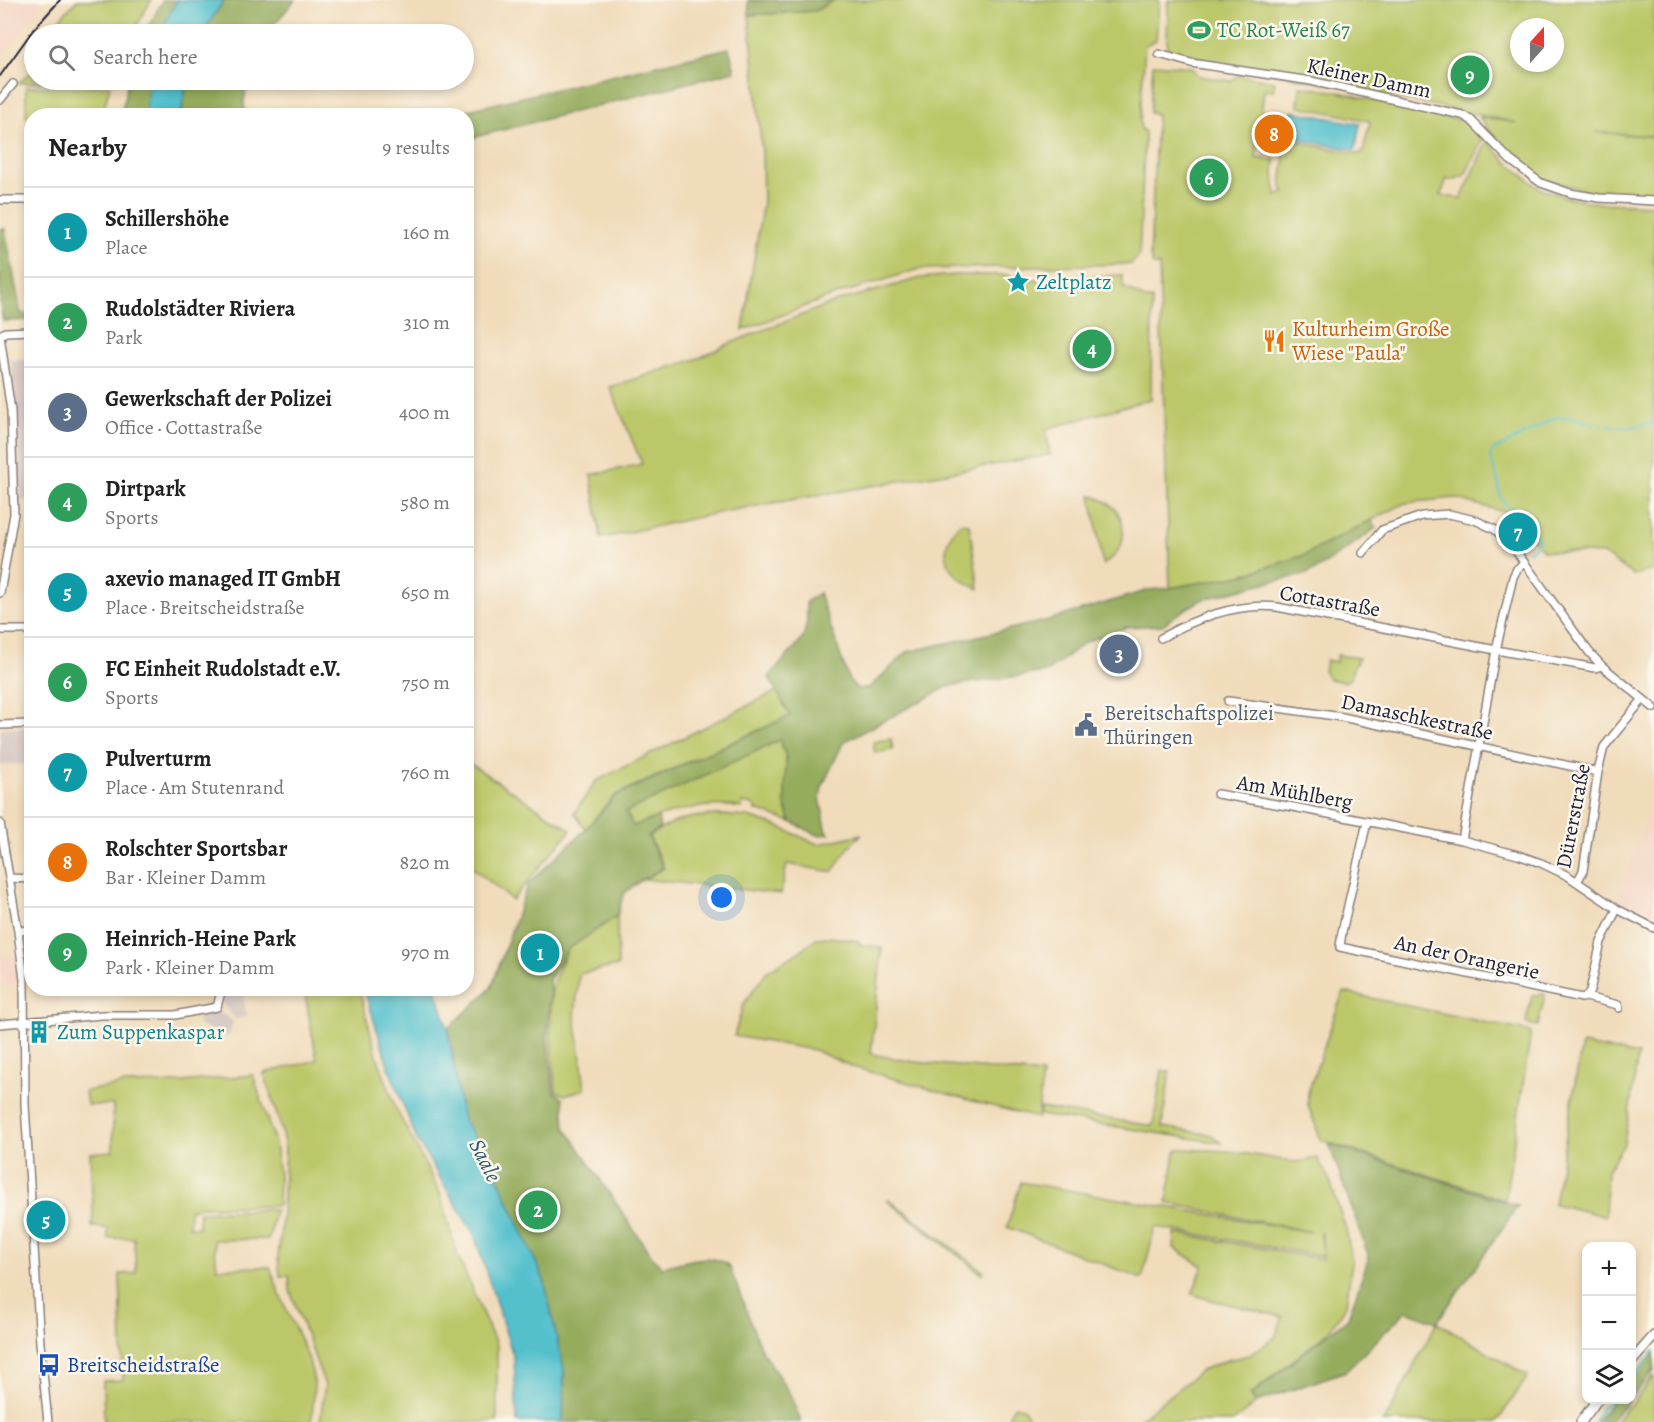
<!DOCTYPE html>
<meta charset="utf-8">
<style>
:root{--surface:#fff;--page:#f6f6f6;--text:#222;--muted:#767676;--line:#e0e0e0;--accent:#d93025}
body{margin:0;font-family:Alegreya,serif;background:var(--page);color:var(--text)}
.controls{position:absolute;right:18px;bottom:18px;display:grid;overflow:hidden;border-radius:12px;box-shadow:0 3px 9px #0003}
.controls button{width:54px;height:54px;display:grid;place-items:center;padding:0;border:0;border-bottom:2px solid var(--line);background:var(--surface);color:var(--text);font:30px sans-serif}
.compass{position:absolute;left:1510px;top:18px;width:54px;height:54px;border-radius:50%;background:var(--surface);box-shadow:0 3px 9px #0003;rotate:21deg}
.you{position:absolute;left:722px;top:898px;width:21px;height:21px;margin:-15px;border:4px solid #fff;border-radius:50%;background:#1a73e8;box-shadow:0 0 0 9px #1a73e833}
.badge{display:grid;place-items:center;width:39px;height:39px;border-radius:50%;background:var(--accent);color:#fff;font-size:20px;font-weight:700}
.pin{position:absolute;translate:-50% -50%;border:3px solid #fff;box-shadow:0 2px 6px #0006}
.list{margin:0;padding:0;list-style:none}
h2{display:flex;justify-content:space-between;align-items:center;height:78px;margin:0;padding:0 24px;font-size:26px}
h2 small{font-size:20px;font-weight:400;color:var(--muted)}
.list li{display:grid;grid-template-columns:39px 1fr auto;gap:18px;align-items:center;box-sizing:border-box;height:90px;padding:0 24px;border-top:2px solid var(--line)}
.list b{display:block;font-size:22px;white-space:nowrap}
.list p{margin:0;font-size:20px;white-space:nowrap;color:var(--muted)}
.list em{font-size:20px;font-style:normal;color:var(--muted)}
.icon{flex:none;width:33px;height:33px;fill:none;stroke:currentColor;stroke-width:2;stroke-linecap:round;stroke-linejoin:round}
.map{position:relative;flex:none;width:1654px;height:1422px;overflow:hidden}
.search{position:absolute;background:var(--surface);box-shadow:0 3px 9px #0003;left:24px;top:24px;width:450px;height:66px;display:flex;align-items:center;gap:15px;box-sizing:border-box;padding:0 21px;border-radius:33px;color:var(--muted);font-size:22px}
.panel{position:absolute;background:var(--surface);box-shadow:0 3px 9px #0003;left:24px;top:108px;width:450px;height:888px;border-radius:24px}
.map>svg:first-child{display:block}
</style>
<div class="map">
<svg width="1654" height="1422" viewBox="0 0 1654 1422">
<rect width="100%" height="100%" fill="#fbf7ec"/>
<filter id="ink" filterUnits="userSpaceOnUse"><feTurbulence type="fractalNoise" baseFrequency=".0167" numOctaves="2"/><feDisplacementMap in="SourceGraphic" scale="12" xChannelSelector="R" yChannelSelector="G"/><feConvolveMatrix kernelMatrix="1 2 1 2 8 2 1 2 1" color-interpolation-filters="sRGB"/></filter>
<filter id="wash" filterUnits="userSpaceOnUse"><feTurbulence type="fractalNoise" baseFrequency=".008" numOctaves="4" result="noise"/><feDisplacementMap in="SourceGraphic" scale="24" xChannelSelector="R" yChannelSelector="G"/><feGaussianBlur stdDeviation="1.35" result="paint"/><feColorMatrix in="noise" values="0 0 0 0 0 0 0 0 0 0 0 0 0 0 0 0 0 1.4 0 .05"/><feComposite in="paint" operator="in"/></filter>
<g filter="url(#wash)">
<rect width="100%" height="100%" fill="#f0dbba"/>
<!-- built -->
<path fill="#f4d3c1" d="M0 0H45L5 54 0 51Z
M1654 796V921L1616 902Z
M16 956 19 984 0 985V957Z"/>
<!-- industrial -->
<path fill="#d0c0bc" d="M11 360H31V501L21 499 19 436Z
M31 727V764L0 765V728Z
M225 989H244V1003L247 1017 236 1019 223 1005Z
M216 1013 224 1015 233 1022 229 1037 200 1026 197 1018Z"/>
<!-- green -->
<path fill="#bcc769" stroke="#6f7452" stroke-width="1.5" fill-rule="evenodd" d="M77 0H151L132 34H47L61 17Z
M834 0H1159L1156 40 1145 45 1140 121 1141 130 1145 131 1139 256 1131 264 919 269 832 296 743 330 763 201 762 152 749 15 815 11Z
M1168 0H1654V136L1596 132 1654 137V197L1595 193 1544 179 1513 155 1492 134 1479 117 1517 123 1348 87 1223 64 1167 49ZM1519 27H1555V63H1519Z
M1153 64 1191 67 1198 76 1231 81 1239 75 1275 81 1273 91 1264 90 1256 158 1275 160 1274 174 1276 196 1284 193C1279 178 1283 177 1284 164 1285 155 1283 148 1284 139L1358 154 1363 153 1370 121 1298 106 1300 86 1339 92 1463 121 1483 138 1465 175 1452 180 1447 178 1441 195 1461 199 1487 141 1507 162 1539 188 1570 198 1599 203 1654 205V570L1633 575 1603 554 1544 551 1504 512 1454 498 1405 503 1305 555 1242 575 1170 588 1159 265H1153L1150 257 1157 114 1150 113Z
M34 70V80H116V82L18 83Z
M110 86 102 115 32 116 31 117H26V87Z
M956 275H1008L1020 280 1122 275 1123 287 1145 299H1152L1151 399 1046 429 1050 455 727 511 601 538 591 475 642 464 610 387 699 358 733 342 835 302 921 278Z
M1091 495C1110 502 1123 510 1123 533 1123 540 1122 545 1118 551 1115 557 1108 561 1103 565Z
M960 523 969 524 979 589C947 575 934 551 960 523Z
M1337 655 1359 658 1353 668 1351 679 1344 682 1329 679 1324 672 1326 660 1336 662Z
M777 691 790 716 615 795 586 829 574 813 596 781Z
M891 739 893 750 875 753 873 742Z
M780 740 786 757 785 805 791 822 756 810 753 805 742 803V808C705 800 668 813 633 826L625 812Z
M466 761 571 830 512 900 467 863Z
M721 815 748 817 777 826 810 841 819 844 862 834C849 845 841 857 833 872L787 864 781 894 644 879 664 868 649 836C676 819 689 816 721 815Z
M617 916 618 966 579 974 575 1017 585 1089 565 1095 556 1091 550 1039 552 985 568 949Z
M829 937 859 941V944L882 948 871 1054 915 1062 1042 1074 1038 1118 969 1100 853 1067 814 1050 734 1036 743 1005 766 972 799 952 816 938Z
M304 989H359L377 1056 396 1109 440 1193 457 1254 497 1347V1422H320L325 1385 290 1290 289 1276H280L278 1258 282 1218 285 1148 280 1124 264 1073 317 1060Z
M1343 992 1531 1032 1505 1200 1321 1140 1308 1105V1093Z
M1540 993 1545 995 1538 1026 1526 1023 1532 995 1538 996Z
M1582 1044 1638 1055 1624 1144 1607 1171 1605 1216 1554 1204Z
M1162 1070 1170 1072 1162 1127 1212 1135 1222 1143 1040 1115V1108L1153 1126Z
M253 1075 275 1143 279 1177 278 1204 276 1206 199 1207 196 1209H190L189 1227H199V1212L275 1210 269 1239 214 1240 217 1268 270 1267 280 1295 308 1357 314 1381 313 1405 311 1422H104L103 1381 123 1380 120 1274 136 1273 134 1238H108V1228L92 1227 93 1211 90 1153 113 1151V1105H87L85 1091 125 1084 171 1083Z
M1179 1149 1230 1151 1295 1162 1317 1158 1329 1179 1346 1229 1352 1261 1346 1306 1328 1332 1250 1395 1256 1403 1232 1422H1136L1202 1370 1227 1360 1250 1355 1275 1337 1283 1317 1211 1300 1192 1294 1203 1266 1174 1248 1175 1233 1323 1259 1322 1233 1321 1234 1323 1256 1155 1227 1142 1279 1007 1227 1021 1182 1312 1232 1167 1203 1175 1152Z
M889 1199 984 1272 982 1274 888 1201Z
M1437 1322 1528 1376 1497 1422H1382L1388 1415Z
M1654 1376V1422H1616L1626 1408 1632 1404Z
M1014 1406C1025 1406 1027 1413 1030 1422H1011L1009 1415Z"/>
<!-- forest -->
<path fill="#95ac5d" stroke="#5c674c" stroke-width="1.5" d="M163 0H177L164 24 161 34H144Z
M224 0H295L270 29 267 34H202Z
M748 0H834L815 11 749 15Z
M729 48 735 71 467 139 466 116 447 115Z
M128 80H150L145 115 121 116Z
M187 80H248L244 101 245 115 181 116Z
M0 229H5L21 314H31V320L3 321 0 305Z
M1371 520 1376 528 1319 568 1304 575 1260 584 1201 600 1176 615 1163 625 1127 627 1085 642 1059 663 1046 672 949 686 849 739 843 743 822 787 820 798 826 828 829 834 818 835 791 822 785 805 786 757 780 740 626 812 633 826 658 817 660 828 648 836 663 868 642 880 624 893 617 916 568 949 549 980 550 997 547 1039 554 1092 563 1098 565 1127 650 1254 662 1267C682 1263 715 1249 730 1268L761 1349 791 1396 801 1422H563L564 1370 501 1184 462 1116 448 1029 491 988 528 884 586 829 615 796 790 716 769 677 803 638 807 621 806 602 819 593 849 680 858 689 870 687 907 652 1045 621 1149 590 1170 588 1242 575 1305 555Z
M1329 1144 1518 1206 1437 1322 1406 1311 1346 1371 1256 1402 1251 1395 1348 1318 1369 1257Z
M1654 1352V1371L1632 1397V1378Z
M1613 1400H1629L1610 1422H1596Z"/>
<!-- water -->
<path fill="#53c0cc" stroke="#3a7184" stroke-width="1.5" d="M177 0H224L202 34H161L164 24Z
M150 80H187L181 115H145Z
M1292 111 1360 124 1355 150 1287 137Z
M364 989H436L448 1029 462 1116 501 1184 544 1280 564 1370 563 1422H517L514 1358 474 1234 417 1140 390 1071Z"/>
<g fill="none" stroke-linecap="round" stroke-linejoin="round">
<!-- stream -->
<path stroke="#53c0cc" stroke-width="2" d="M1528 552 1540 540 1504 503 1500 495 1498 481 1490 457 1493 451 1557 417H1570L1591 423 1627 428 1654 422
M1632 1376 1642 1367 1654 1351
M1594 1422 1602 1408 1610 1400"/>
</g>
</g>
<g filter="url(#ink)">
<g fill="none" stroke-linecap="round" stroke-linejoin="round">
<!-- street casing -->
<g stroke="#897e7a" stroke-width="10">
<path id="street" d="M1159 54 1191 63 1311 81 1462 115 1471 120 1510 160 1541 183 1570 193 1599 198 1654 201
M0 100 13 84
M0 200H32
M0 335 6 332 32 331
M0 336 11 411 14 514 0 593
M1363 553 1382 530 1422 516 1449 514 1475 520 1494 529 1504 537 1513 547 1589 652 1602 666
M0 630H32
M1161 638C1196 618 1236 603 1277 607L1496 650 1595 668 1602 666 1654 708
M1228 701 1342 717 1598 772
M0 725 32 724
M1217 794 1293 807 1462 840 1518 855 1541 863 1568 876 1617 909 1654 928
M1367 822 1342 932 1340 947 1582 998 1586 997 1590 991 1601 942 1617 909
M0 823 18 931 24 980 25 1105 40 1343 48 1422
M1462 840 1496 650 1513 577 1517 569 1524 563
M9 878 32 879
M1577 882 1583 871 1598 772 1604 747 1643 699
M18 931 32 930
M1586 997 1618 1005 1619 1008
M0 1024 102 1015H175L217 1007 222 988"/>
</g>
<!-- secondary casing -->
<g stroke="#897e7a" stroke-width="12">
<path id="secondary" d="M1632 1361 1654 1336
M1581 1422 1597 1400"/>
</g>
<!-- street -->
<use href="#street" stroke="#fff" stroke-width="7"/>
<!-- secondary -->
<use href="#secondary" stroke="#fff" stroke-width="9"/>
<!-- rail -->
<path stroke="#22223b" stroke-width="2" d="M0 76 33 30 60 0"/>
</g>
</g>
<!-- icons -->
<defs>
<g id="stadium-bare" transform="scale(1.8)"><path d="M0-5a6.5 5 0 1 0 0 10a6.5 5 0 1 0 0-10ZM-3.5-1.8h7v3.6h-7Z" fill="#2e9e5b" stroke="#fbf7ec" stroke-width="2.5" paint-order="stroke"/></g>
<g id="sight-bare" transform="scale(1.8)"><path d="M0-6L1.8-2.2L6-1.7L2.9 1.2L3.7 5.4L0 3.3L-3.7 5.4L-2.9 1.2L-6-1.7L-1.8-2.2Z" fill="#0f9aa8" stroke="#fbf7ec" stroke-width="2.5" paint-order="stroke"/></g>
<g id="restaurant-bare" transform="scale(1.8)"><path d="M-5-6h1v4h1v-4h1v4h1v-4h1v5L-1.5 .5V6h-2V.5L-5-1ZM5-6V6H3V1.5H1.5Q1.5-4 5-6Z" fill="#e8710a" stroke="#fbf7ec" stroke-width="2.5" paint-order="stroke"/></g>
<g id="civic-bare" transform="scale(1.8)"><path d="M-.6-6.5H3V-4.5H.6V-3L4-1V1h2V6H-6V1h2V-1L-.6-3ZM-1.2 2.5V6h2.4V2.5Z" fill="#5c6f8a" stroke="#fbf7ec" stroke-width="2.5" paint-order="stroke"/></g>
<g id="building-bare" transform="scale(1.8)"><path d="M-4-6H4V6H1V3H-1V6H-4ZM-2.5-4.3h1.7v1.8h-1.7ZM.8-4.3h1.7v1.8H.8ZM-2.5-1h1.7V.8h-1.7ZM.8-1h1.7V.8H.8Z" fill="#0f9aa8" stroke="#fbf7ec" stroke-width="2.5" paint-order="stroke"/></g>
<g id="bus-bare" transform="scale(1.8)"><path d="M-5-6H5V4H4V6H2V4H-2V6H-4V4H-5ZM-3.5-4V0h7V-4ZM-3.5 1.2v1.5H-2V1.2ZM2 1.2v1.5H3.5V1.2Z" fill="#1a4fb4" stroke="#fbf7ec" stroke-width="2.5" paint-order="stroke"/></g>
</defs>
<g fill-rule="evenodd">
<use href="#stadium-bare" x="1199" y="30"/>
<use href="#sight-bare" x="1018" y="282"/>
<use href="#restaurant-bare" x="1274" y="341"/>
<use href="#civic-bare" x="1086" y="725"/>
<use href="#building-bare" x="39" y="1032"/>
<use href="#bus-bare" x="49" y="1365"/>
</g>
<g text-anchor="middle" stroke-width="5" stroke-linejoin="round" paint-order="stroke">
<!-- leisure labels -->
<g font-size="21" fill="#27864d" stroke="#fbf7ec" text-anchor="start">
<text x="1217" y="37">TC Rot-Weiß 67</text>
</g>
<!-- street labels -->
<g font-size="21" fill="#22223b" stroke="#fbf7ec">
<text transform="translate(1369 78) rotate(12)" y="7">Kleiner Damm</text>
<text transform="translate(1330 601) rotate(10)" y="7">Cottastraße</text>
<text transform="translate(1417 717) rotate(12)" y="7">Damaschkestraße</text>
<text transform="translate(1295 792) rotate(10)" y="7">Am Mühlberg</text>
<text transform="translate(1573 816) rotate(-79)" y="7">Dürerstraße</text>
<text transform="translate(1467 957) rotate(12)" y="7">An der Orangerie</text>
</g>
<!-- culture labels -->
<g font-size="21" fill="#0d838f" stroke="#fbf7ec" text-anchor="start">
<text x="1036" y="289">Zeltplatz</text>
<text x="57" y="1039">Zum Suppenkaspar</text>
</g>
<!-- food labels -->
<g font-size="21" fill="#c56008" stroke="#fbf7ec" text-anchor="start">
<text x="1292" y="336">Kulturheim Große<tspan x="1292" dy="24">Wiese "Paula"</tspan></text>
</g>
<!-- service labels -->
<g font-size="21" fill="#4e5e75" stroke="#fbf7ec" text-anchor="start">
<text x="1104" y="720">Bereitschaftspolizei<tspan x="1104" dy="24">Thüringen</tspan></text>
</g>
<!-- transit labels -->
<g font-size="21" fill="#164399" stroke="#fbf7ec" text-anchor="start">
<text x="67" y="1372">Breitscheidstraße</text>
</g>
<!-- water labels -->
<g font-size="22" font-style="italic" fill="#33596e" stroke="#fbf7ec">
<text transform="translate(486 1160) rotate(63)" y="8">Saale</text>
</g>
</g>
</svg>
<div class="controls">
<button>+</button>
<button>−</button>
<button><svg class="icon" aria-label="layers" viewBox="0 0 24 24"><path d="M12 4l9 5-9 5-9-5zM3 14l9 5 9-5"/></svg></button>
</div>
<svg class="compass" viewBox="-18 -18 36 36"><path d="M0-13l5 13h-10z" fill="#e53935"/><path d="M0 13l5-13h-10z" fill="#767676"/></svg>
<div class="you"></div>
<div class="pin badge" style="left:540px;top:953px;background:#0f9aa8">1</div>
<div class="pin badge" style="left:538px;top:1210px;background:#2e9e5b">2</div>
<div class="pin badge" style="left:1119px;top:654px;background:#5c6f8a">3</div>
<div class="pin badge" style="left:1092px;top:349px;background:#2e9e5b">4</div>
<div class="pin badge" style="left:46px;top:1220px;background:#0f9aa8">5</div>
<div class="pin badge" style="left:1209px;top:178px;background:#2e9e5b">6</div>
<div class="pin badge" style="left:1518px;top:532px;background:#0f9aa8">7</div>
<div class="pin badge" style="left:1274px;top:134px;background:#e8710a">8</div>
<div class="pin badge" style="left:1470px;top:75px;background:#2e9e5b">9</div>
<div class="search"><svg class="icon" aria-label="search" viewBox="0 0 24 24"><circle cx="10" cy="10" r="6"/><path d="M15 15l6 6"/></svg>Search here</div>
<section class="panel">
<h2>Nearby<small>9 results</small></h2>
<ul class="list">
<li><span class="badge" style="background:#0f9aa8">1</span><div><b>Schillershöhe</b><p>Place</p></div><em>160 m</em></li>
<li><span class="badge" style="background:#2e9e5b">2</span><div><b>Rudolstädter Riviera</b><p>Park</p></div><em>310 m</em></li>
<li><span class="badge" style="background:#5c6f8a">3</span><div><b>Gewerkschaft der Polizei</b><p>Office · Cottastraße</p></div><em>400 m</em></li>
<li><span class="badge" style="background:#2e9e5b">4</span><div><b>Dirtpark</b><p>Sports</p></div><em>580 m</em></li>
<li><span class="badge" style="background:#0f9aa8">5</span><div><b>axevio managed IT GmbH</b><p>Place · Breitscheidstraße</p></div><em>650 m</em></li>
<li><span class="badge" style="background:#2e9e5b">6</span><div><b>FC Einheit Rudolstadt e.V.</b><p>Sports</p></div><em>750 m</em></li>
<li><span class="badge" style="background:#0f9aa8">7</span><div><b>Pulverturm</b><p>Place · Am Stutenrand</p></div><em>760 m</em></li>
<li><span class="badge" style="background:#e8710a">8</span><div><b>Rolschter Sportsbar</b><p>Bar · Kleiner Damm</p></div><em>820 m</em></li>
<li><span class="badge" style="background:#2e9e5b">9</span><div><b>Heinrich-Heine Park</b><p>Park · Kleiner Damm</p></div><em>970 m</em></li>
</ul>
</section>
</div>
